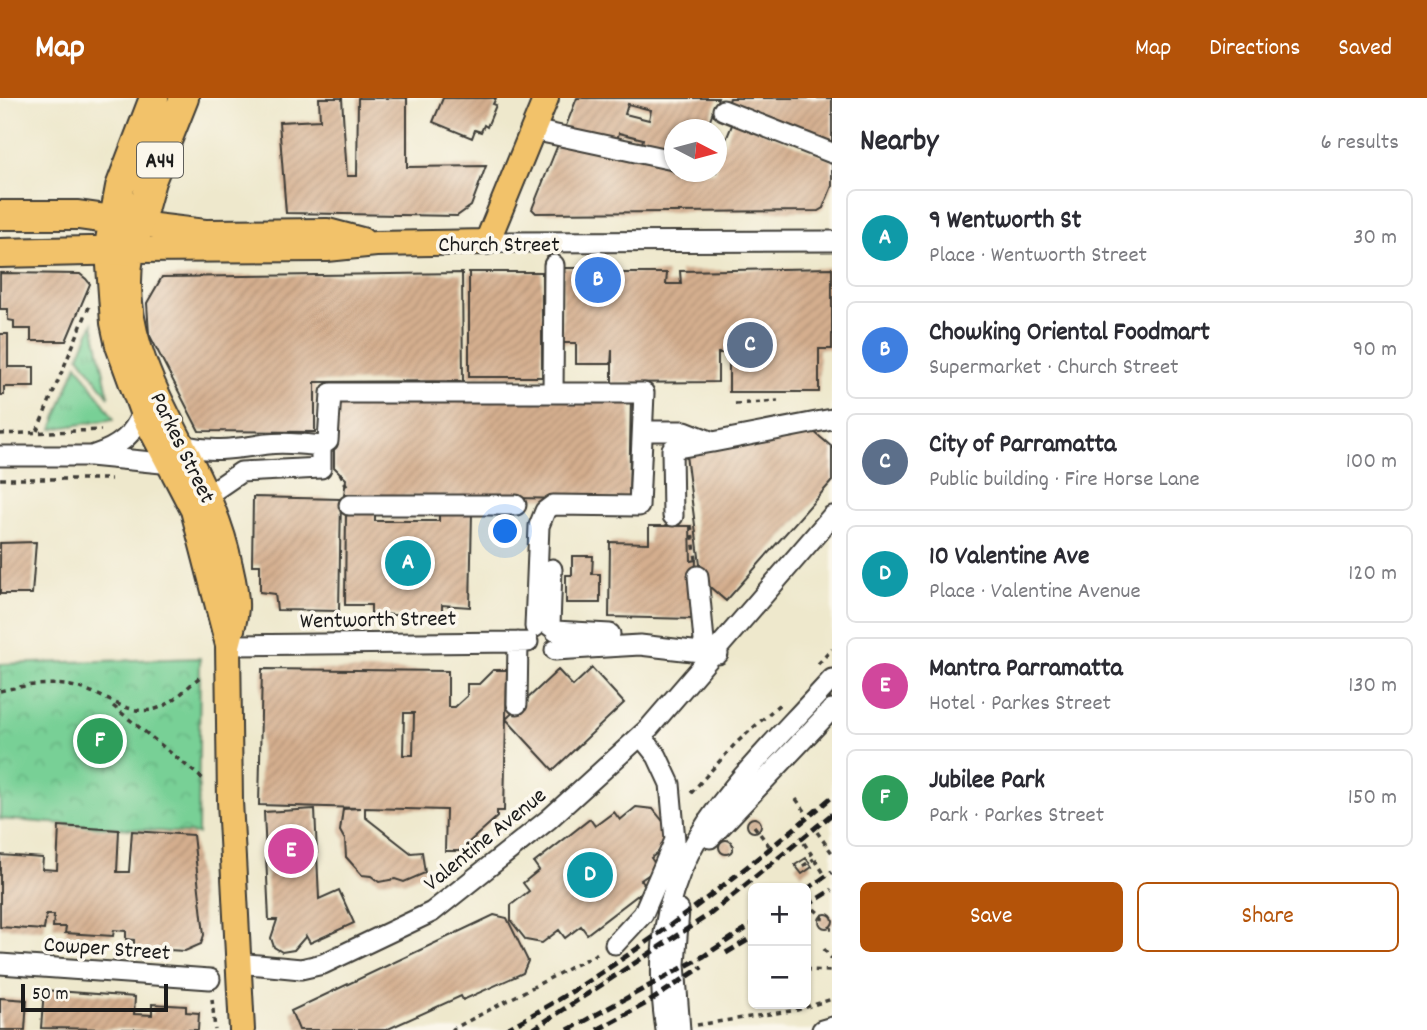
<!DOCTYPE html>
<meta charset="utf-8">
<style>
:root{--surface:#fff;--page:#f2f2f3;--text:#2b2b33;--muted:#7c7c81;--line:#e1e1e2;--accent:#b45309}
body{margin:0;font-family:Dekko,sans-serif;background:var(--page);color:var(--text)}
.controls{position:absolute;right:21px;bottom:21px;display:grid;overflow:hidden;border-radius:10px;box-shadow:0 2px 5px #0004}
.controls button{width:63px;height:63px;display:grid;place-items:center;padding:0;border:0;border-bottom:2px solid var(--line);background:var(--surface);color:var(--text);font:35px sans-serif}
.compass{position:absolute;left:664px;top:21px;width:63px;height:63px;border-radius:50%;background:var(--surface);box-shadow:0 2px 5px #0004;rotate:96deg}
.scale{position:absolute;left:21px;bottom:18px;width:147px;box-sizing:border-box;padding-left:7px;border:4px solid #1c1c1c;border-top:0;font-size:19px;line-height:24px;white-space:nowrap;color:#1c1c1c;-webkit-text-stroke:5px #fbf7ec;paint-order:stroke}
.you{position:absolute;left:506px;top:434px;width:24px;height:24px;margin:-18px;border:5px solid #fff;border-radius:50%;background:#1a73e8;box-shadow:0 0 0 10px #1a73e833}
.badge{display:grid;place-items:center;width:46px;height:46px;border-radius:50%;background:var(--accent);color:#fff;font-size:23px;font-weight:700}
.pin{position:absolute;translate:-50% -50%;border:4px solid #fff;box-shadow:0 2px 7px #0006}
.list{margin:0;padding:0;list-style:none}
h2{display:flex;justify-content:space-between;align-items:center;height:91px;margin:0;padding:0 28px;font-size:30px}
h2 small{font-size:23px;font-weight:400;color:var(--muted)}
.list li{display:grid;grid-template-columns:46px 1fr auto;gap:21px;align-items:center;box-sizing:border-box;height:98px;margin:0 14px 14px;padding:0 14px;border:2px solid var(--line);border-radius:10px}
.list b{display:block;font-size:26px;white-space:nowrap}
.list p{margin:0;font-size:23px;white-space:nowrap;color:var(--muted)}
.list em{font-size:23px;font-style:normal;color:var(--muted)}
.actions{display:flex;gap:14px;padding:21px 28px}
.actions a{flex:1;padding:16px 0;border:2px solid var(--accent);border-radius:10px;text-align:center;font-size:24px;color:var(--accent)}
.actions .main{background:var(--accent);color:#fff}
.map{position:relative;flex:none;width:832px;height:932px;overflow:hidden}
header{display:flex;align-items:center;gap:42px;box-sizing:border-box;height:98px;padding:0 35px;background:var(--accent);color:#fff}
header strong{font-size:33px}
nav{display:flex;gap:38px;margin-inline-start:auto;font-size:24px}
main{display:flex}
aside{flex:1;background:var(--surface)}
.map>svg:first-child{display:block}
</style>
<header>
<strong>Map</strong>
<nav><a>Map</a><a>Directions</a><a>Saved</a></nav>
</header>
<main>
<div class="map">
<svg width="832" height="932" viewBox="0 0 832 932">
<defs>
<pattern id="grass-tufts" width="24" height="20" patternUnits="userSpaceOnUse" patternTransform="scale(1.75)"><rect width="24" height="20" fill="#78d096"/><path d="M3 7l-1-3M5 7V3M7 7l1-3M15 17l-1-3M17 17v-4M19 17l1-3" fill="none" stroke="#67b281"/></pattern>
<pattern id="park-crowns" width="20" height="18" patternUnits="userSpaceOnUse" patternTransform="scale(1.75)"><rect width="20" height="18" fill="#78d096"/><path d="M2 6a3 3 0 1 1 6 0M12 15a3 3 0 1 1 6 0" fill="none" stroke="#67b281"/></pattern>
<pattern id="building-hatch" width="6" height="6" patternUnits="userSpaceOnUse" patternTransform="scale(1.75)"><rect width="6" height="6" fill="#d4ae8e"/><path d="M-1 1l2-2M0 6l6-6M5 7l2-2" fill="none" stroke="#b5957a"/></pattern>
</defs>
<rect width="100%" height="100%" fill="#fbf7ec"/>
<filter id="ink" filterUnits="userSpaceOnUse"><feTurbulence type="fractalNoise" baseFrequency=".0143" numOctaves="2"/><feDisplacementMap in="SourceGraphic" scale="14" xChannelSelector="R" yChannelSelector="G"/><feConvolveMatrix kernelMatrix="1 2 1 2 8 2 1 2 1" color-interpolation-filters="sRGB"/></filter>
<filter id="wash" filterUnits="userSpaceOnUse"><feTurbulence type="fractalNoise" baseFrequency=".00686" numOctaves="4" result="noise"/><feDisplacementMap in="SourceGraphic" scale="28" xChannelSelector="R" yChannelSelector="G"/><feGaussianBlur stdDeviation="1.57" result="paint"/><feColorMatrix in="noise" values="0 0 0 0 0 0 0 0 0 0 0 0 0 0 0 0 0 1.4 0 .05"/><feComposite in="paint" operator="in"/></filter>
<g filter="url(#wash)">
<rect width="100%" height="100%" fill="#eee8cc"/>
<!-- grass -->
<path fill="url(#grass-tufts)" stroke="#4a7659" stroke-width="2" d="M93 225 109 299 79 258Z
M77 266 114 321 52 331Z"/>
<!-- park -->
<path fill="url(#park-crowns)" stroke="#4a7659" stroke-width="2" d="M200 560 198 736 0 721V566Z"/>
<g id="blocks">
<!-- building -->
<path fill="url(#building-hatch)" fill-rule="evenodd" d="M319 0H342L347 78H357L358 0H407V69L486 68 471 108 457 118 286 115 279 24 320 22Z
M443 0H496L493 6 496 7 487 29 484 27 481 34 475 32 472 40 433 24Z
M577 0H718L706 32H674V58L641 51 643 41 619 35 616 45 564 33ZM628 6 651 12 649 22 625 16Z
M730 0H832V51L727 9Z
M734 22 832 62V88L823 110 818 113 536 115 532 111 559 44 674 59V74H716V66Z
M563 170H612V175H667L666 186H681L680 173 832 170V251H819V294H729V255H718V284L612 285V252L611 266H576V245H562Z
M469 174H542V219H547V234H542V279H469Z
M0 175 80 176 86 181 90 186 66 243H31V231H14V223L8 222V211H0Z
M462 175 463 283 315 284V334L199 333 149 236 147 205 162 179Z
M0 236H8V269H34V289H4V297H0Z
M334 301H631L629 402 344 397 346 381 334 369Z
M813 333 832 349V383L726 503 702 482 686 357Z
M253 399 341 401 339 513 277 512 275 496 260 494V467H252Z
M375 413V423H439V413H472L470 509 442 507V515L405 518 371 515V507H345L346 414Z
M649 428H690L691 463 696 462 693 521 609 519 610 444 649 445Z
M36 444 32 496H0V445Z
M572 458H593L592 476H600V505H566V477H572Z
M592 570 624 605 553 672 506 621 558 572 573 588Z
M262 571 448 573V609H455L467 598V586H479L493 572H507L504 713H497V719L459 753H445L446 712 365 710V719L411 755 422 754 425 775 404 784 395 781 379 784 371 778 362 777 346 759 345 742 340 733 343 711 360 710 259 707ZM404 615H414L413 657H403Z
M636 709 653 711 669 731 667 747 651 760 658 770 641 782 647 790 587 836 581 828 565 840 559 832 542 845 526 842 511 823V807L529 793 523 785 539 772 534 765 590 721 595 728 614 714 620 722Z
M315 711 319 801 339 792 354 825 310 845 306 838 294 852 282 854 274 849 271 840 277 822H269L264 714Z
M747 727a7 7 0 1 1 14 0a7 7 0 1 1-14 0Z
M59 728 119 732 117 774H129L132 733 193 737 204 837 201 846 185 853 134 850V842L126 841V833L114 832 113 838 65 835 66 829H53L54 817H46L44 832 0 829V757L43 760 42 771 57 772Z
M719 749a7 7 0 1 1 14 0a7 7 0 1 1-14 0Z
M806 760 812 769 802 776 795 767Z
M819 823a7 7 0 1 1 14 0a7 7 0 1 1-14 0Z
M494 817 507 820 528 863 523 875 463 902 461 898 386 932H299L291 913Z
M44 892 135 899 134 916 152 917V906L186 908V914L199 915 198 932 41 930Z
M0 900 27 902 25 932H0Z"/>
</g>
</g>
<g filter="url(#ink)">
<use href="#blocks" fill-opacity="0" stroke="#3c3b36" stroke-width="2"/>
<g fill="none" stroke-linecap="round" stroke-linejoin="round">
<!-- minor casing -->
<g stroke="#3c3b36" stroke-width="23">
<path id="minor" d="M723 12 832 55
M533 32 673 62
M487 144 832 143
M553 295 554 167
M644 333H685L713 344 832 321
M186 348C216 355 237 350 267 346 284 344 304 346 321 348
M94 357C118 350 134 337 142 314
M0 358H90L172 366
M209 396 241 374 321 370V348L328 343 331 295H644L639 408 553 407 545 413 539 428 535 529
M349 407H516
M673 418 672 351 712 344
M698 478 704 543
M550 528 552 471
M555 533 610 536
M228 547 528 544
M555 552 640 547 718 556
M517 606 518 544
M710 740 832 611
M679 812 675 866 680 932
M615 846 643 816 675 742 670 686 657 658 641 638
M238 865 301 871 323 866 432 814 549 721 649 630 832 418
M0 866 210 881
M666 932C640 761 728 696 832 581
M822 932 832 929"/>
</g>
<!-- major casing -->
<g stroke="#3c3b36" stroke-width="28">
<path id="major" d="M138 126 205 134 328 133 362 142
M108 153 113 225 118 248 142 314 193 412 228 547 230 703 242 932
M228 547C231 535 235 522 236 510 237 497 233 481 230 468 210 358 110 269 132 152L327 151 376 146 487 144 546 0"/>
</g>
<!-- highway casing -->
<g stroke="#3c3b36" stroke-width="32">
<path id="highway" d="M0 117H78L128 124
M108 153 120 89 154 0
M0 155 132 152 151 83 184 0"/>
</g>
<!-- path -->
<path stroke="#3c3b36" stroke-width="3.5" stroke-dasharray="5 5" stroke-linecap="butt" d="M735 306 778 303
M37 333 89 209
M0 336 101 332
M340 375 348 390
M0 381H111
M691 427 696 461
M818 566 832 551
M0 593C25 587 55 583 80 590 105 596 132 622 161 609 175 604 188 588 200 579
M113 608 203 681
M691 695 735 646 782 604
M796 701 808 717
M754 728 770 749
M817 734 832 755
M804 745 825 777
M803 768 814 761
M814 811 822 818V823
M830 831H832
M824 851 832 861
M806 869 809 872 832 873
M212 901 215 932
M697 927 797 912 832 901
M451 932 598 855"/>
<!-- minor -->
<use href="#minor" stroke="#fff" stroke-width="19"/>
<!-- major -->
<use href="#major" stroke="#f2c26a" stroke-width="24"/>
<!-- highway -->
<use href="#highway" stroke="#f2c26a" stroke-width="28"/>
<!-- rail -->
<path stroke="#1c1c1c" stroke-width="5" stroke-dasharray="10 5" stroke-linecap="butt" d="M806 792 832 774
M806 808 832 792
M726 855 753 839
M505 932C624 868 729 786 832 699
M532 932 710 816 832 716
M568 932 704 858 753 826
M597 932 647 905 702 869"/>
</g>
</g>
<g text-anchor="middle" stroke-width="7" stroke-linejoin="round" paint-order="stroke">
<!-- shield labels -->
<rect fill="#fbf7ec" stroke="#5f5e5a" stroke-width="2" x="137" y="44.5" width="46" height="35" rx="5"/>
<g font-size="21" font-weight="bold" fill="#1c1c1c">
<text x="160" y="69">A44</text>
</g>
<!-- street labels -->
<g font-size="23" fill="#1c1c1c" stroke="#fbf7ec">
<text x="499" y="153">Church Street</text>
<text transform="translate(184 349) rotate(64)" y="8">Parkes Street</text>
<text transform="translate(378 520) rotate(-1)" y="8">Wentworth Street</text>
<text transform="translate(484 740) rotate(-39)" y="8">Valentine Avenue</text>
<text transform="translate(107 849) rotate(4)" y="8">Cowper Street</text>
</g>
</g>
</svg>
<div class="controls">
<button>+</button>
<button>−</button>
</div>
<svg class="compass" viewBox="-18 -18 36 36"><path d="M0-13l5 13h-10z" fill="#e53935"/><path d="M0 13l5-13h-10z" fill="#7c7c81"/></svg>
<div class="scale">50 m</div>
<div class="you"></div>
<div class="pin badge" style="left:408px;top:465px;background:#0f9aa8">A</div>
<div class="pin badge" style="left:598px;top:182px;background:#3f7fe0">B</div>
<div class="pin badge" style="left:750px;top:247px;background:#5c6f8a">C</div>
<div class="pin badge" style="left:590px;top:777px;background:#0f9aa8">D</div>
<div class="pin badge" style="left:291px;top:753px;background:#d1479c">E</div>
<div class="pin badge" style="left:100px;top:643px;background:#2e9e5b">F</div>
</div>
<aside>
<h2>Nearby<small>6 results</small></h2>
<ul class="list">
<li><span class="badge" style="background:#0f9aa8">A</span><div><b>9 Wentworth St</b><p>Place · Wentworth Street</p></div><em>30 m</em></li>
<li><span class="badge" style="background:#3f7fe0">B</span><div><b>Chowking Oriental Foodmart</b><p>Supermarket · Church Street</p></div><em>90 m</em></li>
<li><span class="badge" style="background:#5c6f8a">C</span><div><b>City of Parramatta</b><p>Public building · Fire Horse Lane</p></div><em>100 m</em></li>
<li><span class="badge" style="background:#0f9aa8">D</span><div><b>10 Valentine Ave</b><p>Place · Valentine Avenue</p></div><em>120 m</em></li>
<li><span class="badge" style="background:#d1479c">E</span><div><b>Mantra Parramatta</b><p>Hotel · Parkes Street</p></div><em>130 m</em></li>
<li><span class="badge" style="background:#2e9e5b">F</span><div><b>Jubilee Park</b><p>Park · Parkes Street</p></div><em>150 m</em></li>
</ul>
<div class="actions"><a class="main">Save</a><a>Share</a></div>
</aside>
</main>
